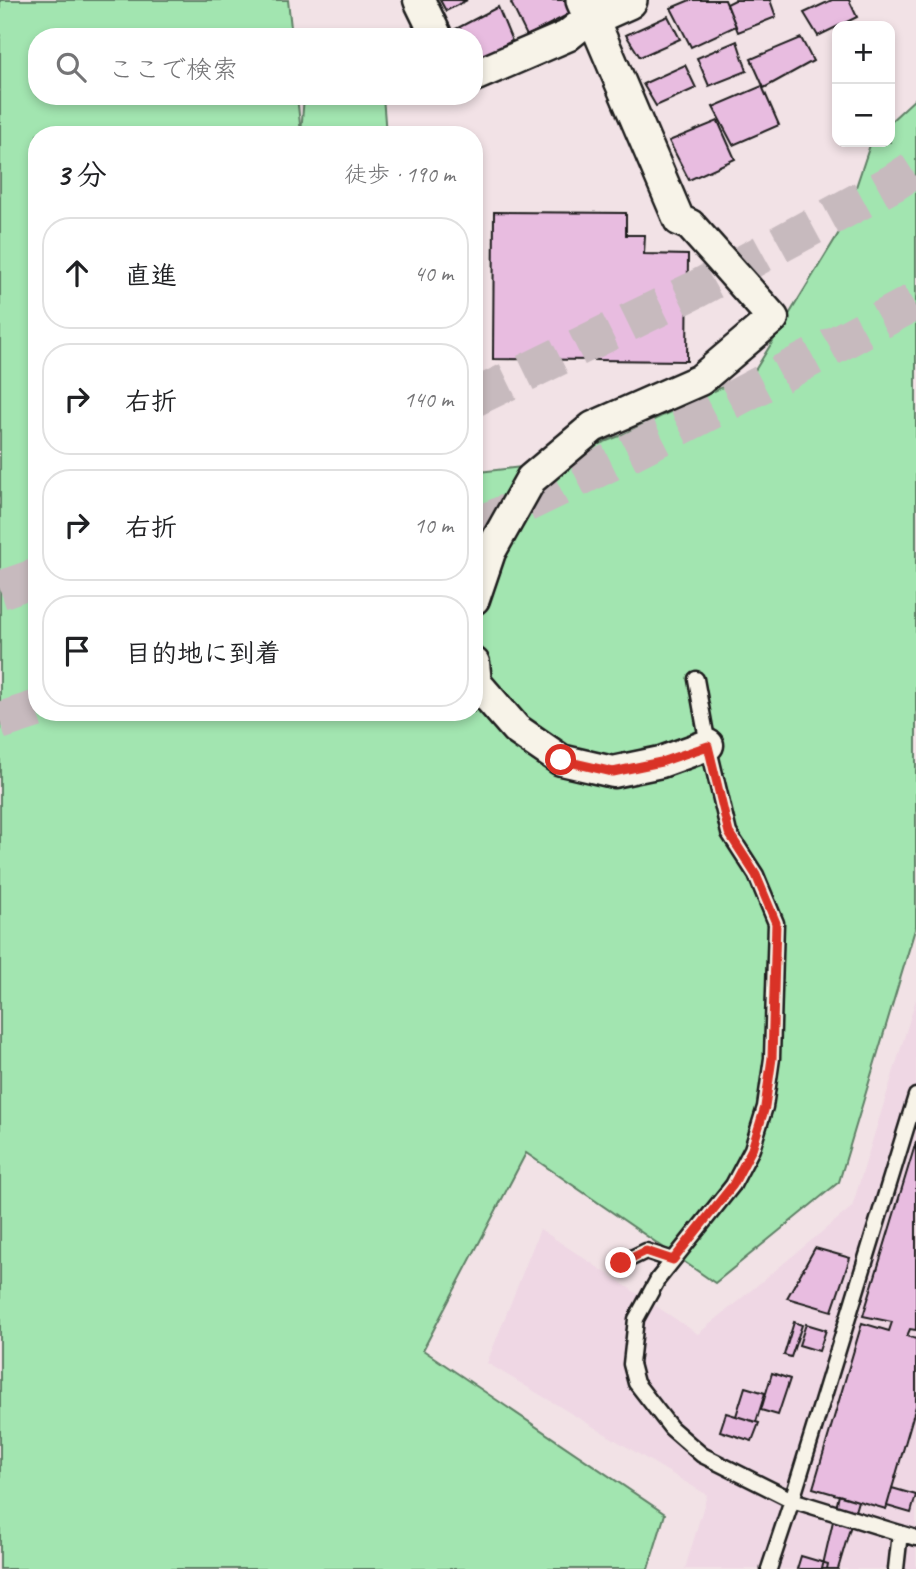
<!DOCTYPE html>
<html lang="ja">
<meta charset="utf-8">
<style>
:root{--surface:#fff;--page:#f2f2f2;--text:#202124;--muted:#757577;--line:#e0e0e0}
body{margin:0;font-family:Caveat,"Klee One",sans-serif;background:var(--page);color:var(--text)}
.controls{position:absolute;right:21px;top:21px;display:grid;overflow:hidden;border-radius:14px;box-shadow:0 4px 10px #0003}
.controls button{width:63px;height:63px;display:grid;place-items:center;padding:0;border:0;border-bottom:2px solid var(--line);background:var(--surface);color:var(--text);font:35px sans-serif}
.stop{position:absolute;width:21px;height:21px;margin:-16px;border:5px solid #d93025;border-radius:50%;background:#fff}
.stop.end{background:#d93025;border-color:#fff;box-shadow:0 2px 7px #0008}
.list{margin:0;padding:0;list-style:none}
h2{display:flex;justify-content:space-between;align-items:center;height:91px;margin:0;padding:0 28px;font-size:30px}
h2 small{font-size:23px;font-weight:400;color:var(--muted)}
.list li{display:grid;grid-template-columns:46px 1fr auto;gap:21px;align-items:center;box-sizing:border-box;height:112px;margin:0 14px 14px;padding:0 14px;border:2px solid var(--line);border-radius:28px}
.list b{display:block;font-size:26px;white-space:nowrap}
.list em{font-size:23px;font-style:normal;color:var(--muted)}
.icon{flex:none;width:38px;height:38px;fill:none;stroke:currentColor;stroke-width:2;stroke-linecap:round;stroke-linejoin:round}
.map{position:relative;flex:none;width:916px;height:1569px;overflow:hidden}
.search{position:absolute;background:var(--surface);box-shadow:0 4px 10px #0003;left:28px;top:28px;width:455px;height:77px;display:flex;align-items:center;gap:18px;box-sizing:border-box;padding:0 24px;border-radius:28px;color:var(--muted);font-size:26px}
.panel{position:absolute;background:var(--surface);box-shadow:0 4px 10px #0003;left:28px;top:126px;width:455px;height:595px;border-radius:28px}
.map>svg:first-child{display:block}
</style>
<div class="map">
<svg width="916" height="1569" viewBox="0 0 916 1569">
<rect width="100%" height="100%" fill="#f2e2e6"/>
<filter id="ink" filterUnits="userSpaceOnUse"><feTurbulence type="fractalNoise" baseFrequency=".0143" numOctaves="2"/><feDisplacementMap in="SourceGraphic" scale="14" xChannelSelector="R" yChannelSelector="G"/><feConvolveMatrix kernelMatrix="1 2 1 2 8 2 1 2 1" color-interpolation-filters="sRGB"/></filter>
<g filter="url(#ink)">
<!-- built -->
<path fill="#efd7e4" d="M916 999V1569H685L707 1495 487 1363 540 1229 698 1334 852 1207Z"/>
<!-- green -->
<path fill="#a2e5b0" stroke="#5f8066" stroke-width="2" d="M0 0H288L292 37H37V96H297L301 134 304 96H383L386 135H37V712H474V463L479 472 548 464 622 435 754 372 843 226 871 142H890V122L916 98V926L839 1182 715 1283 526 1153 423 1350 665 1514 648 1569H0Z"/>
<!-- building -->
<path fill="#e8bce0" stroke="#1c1c1c" stroke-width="2" d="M440 0H467L446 11Z
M516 0H566L571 13 527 36 511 3Z
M690 0H725L736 26 691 47 671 8Z
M735 0H770L776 17 738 32 727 4Z
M832 0H849L857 17 818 36 804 13Z
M498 7 512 41 474 61V37H455L452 31Z
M668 16 680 39 640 57 626 35Z
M801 38 813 61 764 88 751 59Z
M737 41 747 71 709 86 697 58Z
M685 65 696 88 656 106 643 84Z
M762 86 779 125 733 145 713 107Z
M718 121 735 159 689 180 669 141Z
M494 212 626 213V235H645L644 254 688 255 687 361 493 359Z
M916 1142V1330L910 1329 907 1336 916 1339V1406L886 1509 813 1488 862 1323 889 1331 892 1322 863 1316Z
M815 1248 850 1258 832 1311 787 1298Z
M794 1322 802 1325 791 1357 784 1355Z
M806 1324 826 1330 819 1351 799 1345Z
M772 1373 790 1379 778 1415 761 1410Z
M745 1387 765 1393 756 1422 736 1416Z
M726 1413 759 1423 752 1441 720 1431Z
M892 1488 916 1495 911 1513 887 1506Z
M839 1495 858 1501 838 1569H822Z
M801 1556 828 1564 827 1569H797Z"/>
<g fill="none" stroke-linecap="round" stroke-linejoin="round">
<!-- trunk-tunnel -->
<path stroke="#c7babe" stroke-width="38" stroke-dasharray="38 19" stroke-linecap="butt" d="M474 398 695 290 893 183 916 168
M474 528C625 458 771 380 916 301
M0 590 37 577
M0 721 37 709"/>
<!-- service casing -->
<g stroke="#1c1c1c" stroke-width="19">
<path id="service" d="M696 679 708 745 729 833 756 875 776 923 772 1058 765 1107 752 1149 733 1185 658 1279 636 1319 631 1364 636 1383 671 1428 702 1455 792 1500 916 1538
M621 1263 646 1251 673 1260
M769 1569 792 1500 916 1096
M896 1569 900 1533"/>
</g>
<!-- minor casing -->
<g stroke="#1c1c1c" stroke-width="35">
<path id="minor" d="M419 0 437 37
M474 76 567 36 592 16 679 220 690 225 773 318 700 380 593 427 531 479 490 552 474 599
M474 663 476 683 516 729 561 760 613 772 661 762 708 745"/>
</g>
<!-- tertiary casing -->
<g stroke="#1c1c1c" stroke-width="42">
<path id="tertiary" d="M585 0 592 16 628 0"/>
</g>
<!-- service -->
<use href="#service" stroke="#f7f3e8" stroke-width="14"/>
<!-- minor -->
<use href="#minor" stroke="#f7f3e8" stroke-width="30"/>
<!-- tertiary -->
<use href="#tertiary" stroke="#f7f3e8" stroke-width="37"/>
</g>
</g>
<g fill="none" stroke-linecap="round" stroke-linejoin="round" filter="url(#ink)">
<!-- route -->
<path stroke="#d93025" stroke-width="9" d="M561 760 613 772 661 762 708 746 729 833 756 875 776 923 772 1058 765 1107 752 1149 733 1185 673 1260 646 1251 621 1263"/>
</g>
</svg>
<div class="controls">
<button>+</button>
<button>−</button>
</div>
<div class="stop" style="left:561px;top:760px"></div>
<div class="stop end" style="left:621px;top:1263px"></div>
<div class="search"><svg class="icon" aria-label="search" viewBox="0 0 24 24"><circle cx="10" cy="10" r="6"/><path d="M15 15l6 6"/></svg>ここで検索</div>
<section class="panel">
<h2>3 分<small>徒歩 · 190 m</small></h2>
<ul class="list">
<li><svg class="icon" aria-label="ahead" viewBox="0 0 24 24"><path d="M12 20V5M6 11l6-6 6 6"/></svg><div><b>直進</b></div><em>40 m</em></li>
<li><svg class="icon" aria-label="right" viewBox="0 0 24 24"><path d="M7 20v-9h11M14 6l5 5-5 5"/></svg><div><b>右折</b></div><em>140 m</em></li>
<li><svg class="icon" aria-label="right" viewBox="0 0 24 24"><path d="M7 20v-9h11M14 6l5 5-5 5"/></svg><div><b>右折</b></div><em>10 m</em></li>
<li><svg class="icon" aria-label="arrive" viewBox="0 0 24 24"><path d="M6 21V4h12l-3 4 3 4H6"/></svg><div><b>目的地に到着</b></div></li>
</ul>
</section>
</div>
